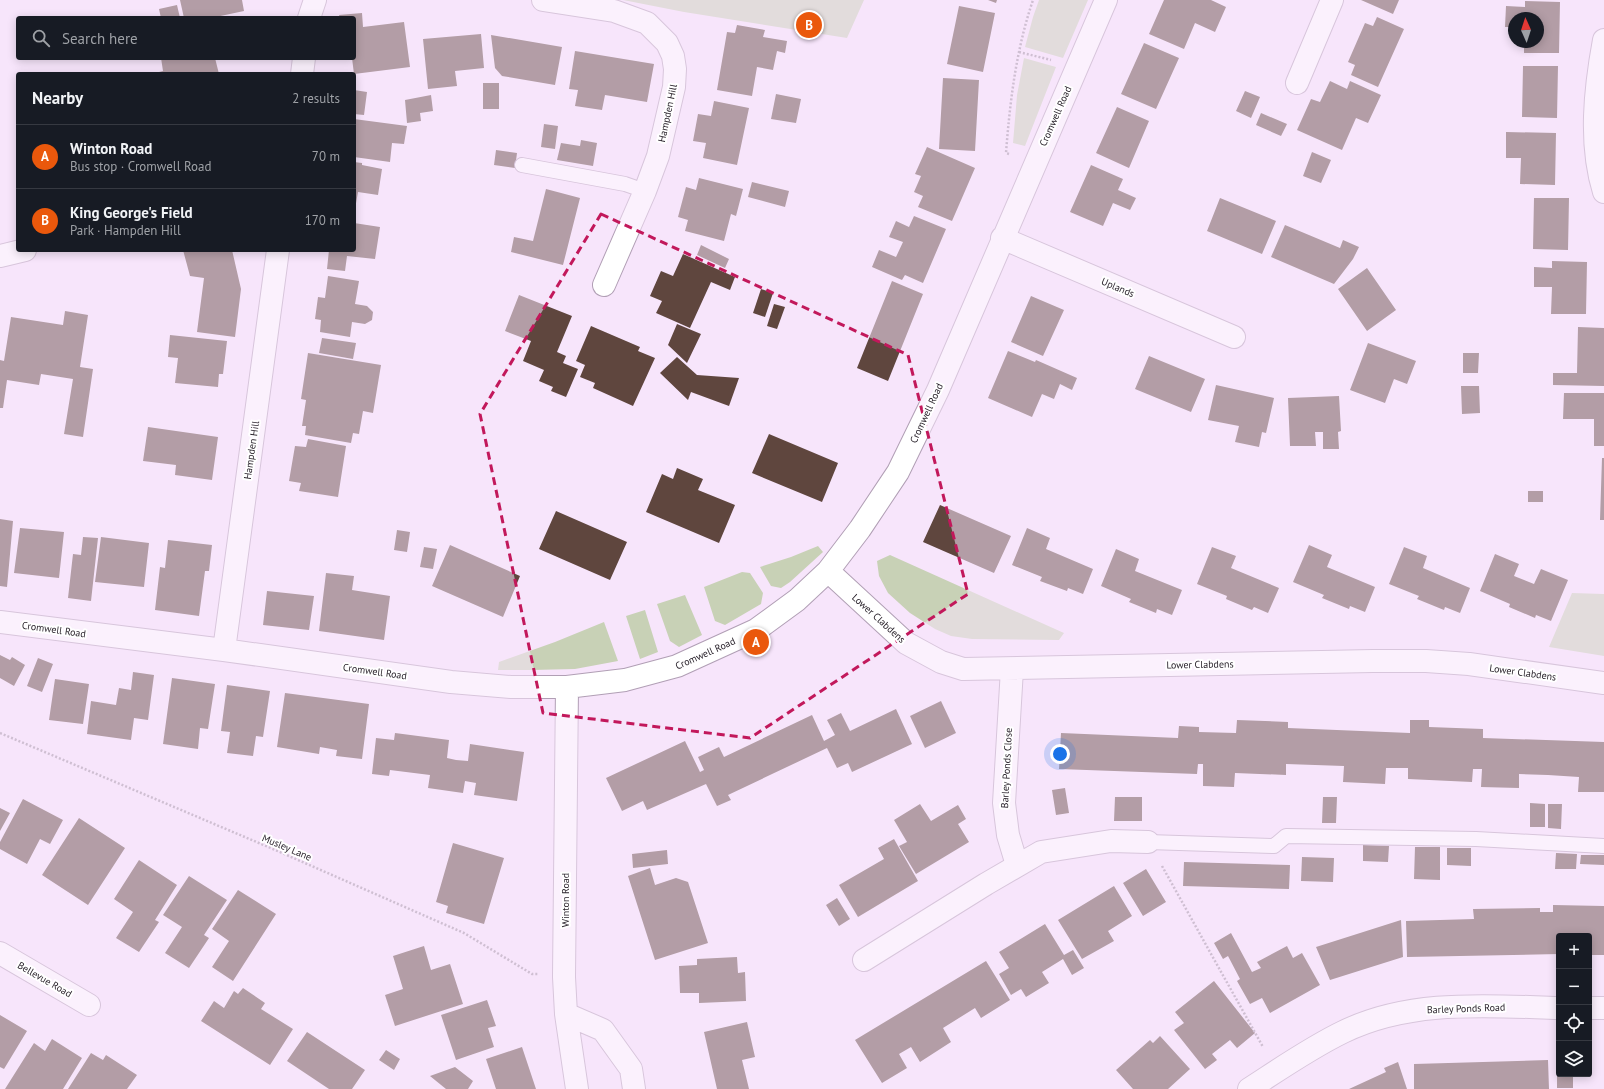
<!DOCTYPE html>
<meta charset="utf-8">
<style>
:root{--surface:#171b24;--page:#20242c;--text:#f1f3f6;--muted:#9ea1a6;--line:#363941;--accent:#ea580c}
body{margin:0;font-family:"PT Sans",sans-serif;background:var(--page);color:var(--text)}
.controls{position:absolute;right:12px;bottom:12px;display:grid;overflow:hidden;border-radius:4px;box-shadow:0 2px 10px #0003}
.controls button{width:36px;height:36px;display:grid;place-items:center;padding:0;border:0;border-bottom:1px solid var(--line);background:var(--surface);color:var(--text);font:20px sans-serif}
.compass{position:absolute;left:1508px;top:12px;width:36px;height:36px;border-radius:50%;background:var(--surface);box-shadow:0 2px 10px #0003;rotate:357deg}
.you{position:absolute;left:1060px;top:754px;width:14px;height:14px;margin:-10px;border:3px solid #fff;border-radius:50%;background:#1a73e8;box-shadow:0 0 0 6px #1a73e833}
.badge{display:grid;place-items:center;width:26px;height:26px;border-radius:50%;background:var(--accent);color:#fff;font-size:13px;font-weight:700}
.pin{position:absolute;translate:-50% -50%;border:2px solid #fff;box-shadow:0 1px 4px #0006}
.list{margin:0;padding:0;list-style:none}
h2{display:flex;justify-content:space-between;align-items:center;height:52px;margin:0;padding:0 16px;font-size:17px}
h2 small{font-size:13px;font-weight:400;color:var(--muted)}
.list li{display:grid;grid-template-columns:26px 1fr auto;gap:12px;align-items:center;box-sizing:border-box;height:64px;padding:0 16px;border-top:1px solid var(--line)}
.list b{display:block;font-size:15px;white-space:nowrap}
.list p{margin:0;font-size:13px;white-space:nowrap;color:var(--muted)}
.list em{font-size:13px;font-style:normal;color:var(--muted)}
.icon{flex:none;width:22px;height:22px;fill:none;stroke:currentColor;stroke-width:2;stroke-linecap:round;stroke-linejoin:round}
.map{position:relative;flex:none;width:1604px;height:1089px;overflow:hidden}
.search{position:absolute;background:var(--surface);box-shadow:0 2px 10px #0003;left:16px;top:16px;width:340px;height:44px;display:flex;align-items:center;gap:10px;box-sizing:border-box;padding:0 14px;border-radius:4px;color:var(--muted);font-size:15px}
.panel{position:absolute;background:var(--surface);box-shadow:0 2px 10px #0003;left:16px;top:72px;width:340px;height:180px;border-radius:4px}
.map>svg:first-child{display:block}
</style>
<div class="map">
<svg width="1604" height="1089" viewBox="0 0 1604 1089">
<rect width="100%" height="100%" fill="#f7e5fb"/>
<!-- green -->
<path fill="#c8d1b6" d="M623 0H864L847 38 684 12Z
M1039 0H1088L1063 58 1025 47 1033 17Z
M1024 58 1056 67 1025 146 1013 143 1017 95Z
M818 546 823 552 790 582 781 588 771 586 760 567 791 557Z
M890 555 1064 633 1059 640 972 639 951 636 935 629 910 613 888 593 879 576 877 561Z
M742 572 750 573 763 593 761 604 725 625 715 621 704 587Z
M1572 593 1604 594V656L1549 647Z
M685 595 702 635 679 647 670 641 657 604Z
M645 610 658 652 640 659 626 616Z
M604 622 618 661 575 669 532 670H498L499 662 555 642Z"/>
<!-- building -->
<path fill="#5f463e" d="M180 0H242L244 11 211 18H184Z
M988 0H997L996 3Z
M1164 0H1211L1226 7 1215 32 1195 23 1184 49 1149 34Z
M1361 0H1399L1393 14Z
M1525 1 1560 2 1559 53H1524V42H1538V18H1514V27H1505L1506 6 1525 7Z
M177 5 180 18H161L159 9Z
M959 6 995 13 983 72 947 64Z
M362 13 363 27 404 22 410 67 354 74 352 58H354V18H340L339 15Z
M1377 17 1404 29 1378 87 1351 75 1355 65 1348 62 1365 23 1373 26Z
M737 25 765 30 763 37 787 41 785 53 777 51 773 70 757 67 752 96 717 90 727 32 735 33Z
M481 34 484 68 455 71 457 86 428 89 423 39Z
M491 35 562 47 555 85 502 76 495 68Z
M1144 43 1179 58 1156 109 1121 94Z
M575 51 654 64 647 102 605 95 602 110 575 106 578 90 569 89Z
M161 58H215L219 74H155V73L163 71Z
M1523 66H1558L1557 118 1522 117Z
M943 78 979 80 975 151 939 149Z
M1330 81 1347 89 1350 81 1381 95 1368 123 1356 118 1342 150 1297 130 1311 99 1320 102Z
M483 83H499V109H483Z
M354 90 367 92 364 115 354 114Z
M1245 91 1260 97 1251 118 1236 111Z
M776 94 801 99 796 123 771 119Z
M431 95 433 111 420 113 421 121 407 123 405 100Z
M714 101 749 108 737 165 703 158 706 143 693 141 698 114 711 116Z
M1117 107 1149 121 1129 168 1096 153Z
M1261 113 1287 124 1281 136 1256 125Z
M354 119 407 126 404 144 392 143 390 162 354 157Z
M544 124 558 126 555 149 541 147Z
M1506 132 1556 133 1555 185 1520 184 1521 158H1506Z
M581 140 597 143 593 166 557 160 561 143 580 146Z
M927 147 975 168 952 221 918 207 923 196 914 192 921 176 915 174Z
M496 150 517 153 515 168 494 165Z
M1312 152 1331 160 1321 183 1303 176Z
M354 162 362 163V165L382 169 378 195 358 192 355 209Z
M1091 165 1123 179 1118 190 1136 198 1130 210 1113 203 1103 226 1070 212Z
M699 178 743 189 736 216 731 214 724 241 685 231 688 220 678 217 686 187 696 190Z
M752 182 789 191 785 207 748 197Z
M546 189 580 198 563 265 511 252 514 237 533 241Z
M1220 198 1276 221 1262 254 1207 231Z
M1534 198H1569L1568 250 1533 249Z
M914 216 946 229 923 283 905 275 902 280 872 267 879 250 896 257 903 242 889 237 896 221 909 227Z
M354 223 380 227 375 259 347 256 345 271 327 269 329 250H354Z
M1285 225 1340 248 1343 240 1359 247 1353 259 1334 284 1271 257Z
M701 245 729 259 725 268 697 255Z
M183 250H232L241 289 235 337 197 332 204 278 190 276Z
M683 254 735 277 730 290 711 282 690 328 656 313 662 301 650 296 661 271 673 276Z
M1552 261 1587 262 1586 314H1551L1552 287H1534V267L1552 268Z
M1367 268 1396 310 1367 331 1338 289Z
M328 276 359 281 355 304 367 306 373 312 372 320 365 324 352 322 350 337 320 332 321 320 315 319 318 297 325 298Z
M892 281 923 294 888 381 857 368Z
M761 289 773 293 765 317 753 313Z
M519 295 572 316 557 352 566 356 563 363 578 369 566 397 551 391 553 387 539 381 544 370 523 361 531 341 505 331Z
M1031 296 1064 310 1043 356 1011 342Z
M774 304 785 307 777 329 767 326Z
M65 311 88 315 80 367 93 369 83 437 64 434 73 379 41 374 39 385 7 380 3 408H0V360L4 361 11 317 63 325Z
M677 324 701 334 687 363 668 345Z
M591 326 640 347 638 351 655 358 633 406 593 388 595 383 580 377 585 365 576 361Z
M1578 327 1604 328V386L1553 385V373H1577Z
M170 335 227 341 223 374H219L218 387 175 383 178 358 168 357Z
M322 338 356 343 353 359 319 353Z
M1368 343 1416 361 1407 384 1394 379 1385 403 1350 390Z
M1008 351 1035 362 1036 360 1077 378 1072 390 1060 384 1054 399 1042 394 1032 417 988 398Z
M308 353 381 365 373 413 363 411 359 434 353 433 351 443 305 435 306 426H302L306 400 301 399Z
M1463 353H1479L1478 373H1463Z
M1149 356 1205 379 1191 412 1135 389Z
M677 357 697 375 739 378 729 406 691 392 688 400 660 373Z
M1216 385 1274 398 1266 433 1262 432 1259 447 1235 442 1239 426 1208 420Z
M1461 386H1479L1480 413 1462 414Z
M1564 393H1604V446H1594V419H1563Z
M1339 396 1341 431 1338 432 1339 449H1323V432H1315L1316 446H1290L1288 398Z
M148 427 218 437 212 480 175 475 176 465 143 461Z
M769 434 838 463 822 502 752 473Z
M308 439 346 446 338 497 299 491 301 483 289 481 295 446 306 447Z
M1602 458H1604V520H1600Z
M677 468 703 479 698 490 735 505 719 543 646 512 662 474 673 479Z
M1528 491H1543V502H1528Z
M940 505 1011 536 994 573 923 542Z
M556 511 627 542 610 580 539 549Z
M0 519 13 521 7 587 0 586Z
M20 528 64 532 59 578 14 573Z
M1027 528 1050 538 1046 549 1093 569 1083 594 1068 588 1067 591 1040 581 1042 577 1012 565Z
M397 530 410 532 407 552 394 550Z
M83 537 98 538 91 601 68 598 73 554 81 555Z
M101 537 149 543 144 587 95 582Z
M168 540 212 545 209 571H205L199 616 155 610 160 567 165 568Z
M450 545 520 576 503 617 432 586Z
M1309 545 1332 555 1327 567 1375 587 1365 612 1350 606 1349 609 1322 598 1324 595 1293 582Z
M424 547 437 549 433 569 420 567Z
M1212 547 1236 556 1231 568 1279 588 1268 613 1254 607 1252 610 1226 599 1227 596 1197 584Z
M1404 547 1427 556 1423 568 1470 588 1460 613 1445 607 1444 610 1417 599 1419 596 1389 584Z
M1116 549 1139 559 1135 571 1182 590 1172 615 1157 609 1156 613 1129 602 1131 599 1101 586Z
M1495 554 1519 564 1514 576 1534 584 1541 569 1568 580 1551 621 1536 615 1535 618 1509 607 1510 604 1480 591Z
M326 573 354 576 352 590 390 596 384 640 319 631Z
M267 591 314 596 309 630 263 625Z
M0 655 10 660 12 657 25 665 14 686 0 678Z
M38 658 53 664 42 692 27 686Z
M133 672 154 675 148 720 134 718 131 740 87 734 91 701 116 705 119 688 131 690Z
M172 678 215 684 208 729 200 728 198 749 163 744Z
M55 679 89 684 83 724 49 720Z
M227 685 270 691 263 737 256 736 253 756 227 753 230 732 221 731Z
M285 693 369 704 362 759 336 756 337 750 320 747 319 754 277 747Z
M941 701 956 733 925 748 910 716Z
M896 709 912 744 852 772 848 763 837 768 827 748 728 795 731 800 717 806 706 784 647 810 643 801 622 811 606 778 685 741 700 772 704 770 698 757 719 747 724 757 812 715 824 741 835 735 827 720 841 713 850 731Z
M1237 720 1288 722V728L1410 733V720H1429V727L1483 729V738L1604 742V792H1578L1579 777 1548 775 1519 774V788L1481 787 1482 769H1473L1472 782 1408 779V768H1386L1385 784 1343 782 1344 766 1286 764V775L1235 773 1234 787 1203 786V764H1198L1197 774 1059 769 1061 733 1178 738 1179 726 1199 727V732L1236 733Z
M395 733 449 740 447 758 456 760 468 761 470 744 524 752 517 801 474 795 476 783 465 781 463 793 428 788 430 775 390 770 389 776 372 774 376 738 394 740Z
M1065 788 1069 813 1056 815 1052 790Z
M1115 797H1142V821H1114Z
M1323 797H1337L1336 823H1322Z
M23 799 63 820 50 844 40 839 27 864 0 849V842Z
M1530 803 1545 804V827H1530Z
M920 804 931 821 958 805 966 819 958 824 969 842 916 874 899 846 907 842 894 820Z
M1548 804H1562L1561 829 1548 828Z
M0 808 10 813 0 831Z
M79 818 125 848 88 905 42 875Z
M894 839 918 881 858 917 839 885 884 859 878 848Z
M453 843 504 858 484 924 446 913 448 906 436 902Z
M1363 845 1389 846 1388 862 1363 861Z
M1415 847H1440V880L1414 879Z
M1447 848H1471V866L1447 865Z
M667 850 668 864 633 868 632 854Z
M1556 853 1577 854 1576 869H1555Z
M1581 855H1604V865L1580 864Z
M1302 857 1334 858 1333 882 1301 881Z
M139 860 177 885 155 920 159 922 139 952 116 938 133 912 114 899Z
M1184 862 1290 865 1289 889 1183 886Z
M650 868 655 885 676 878 688 882 708 943 655 960 628 876Z
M1146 869 1166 902 1143 916 1123 883Z
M189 876 227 900 204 935 209 938 189 968 165 953 182 927 163 915Z
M1114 886 1132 916 1108 931 1114 941 1082 959 1058 920Z
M238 890 276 914 233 981 212 967 229 941 212 929Z
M837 898 850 919 839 926 826 905Z
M1553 905 1604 906V955H1589V936H1559V954L1407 957 1406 921 1474 919 1473 909 1540 908V912H1553Z
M1401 920 1403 957 1330 980 1316 947Z
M1045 924 1064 955 1073 950 1084 968 1072 975 1063 959 1042 972 1049 983 1026 997 1021 989 1011 995 999 974 1009 968 999 952Z
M1231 933 1252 972 1261 968 1257 962 1287 946 1293 958 1302 953 1320 985 1270 1013 1262 998 1250 1004 1237 981 1240 979 1228 956 1223 959 1214 943Z
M424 946 431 970 450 964 463 1004 395 1026 385 995 403 989 393 956Z
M737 957 738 973 745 972 746 1001 699 1003V993H680L679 966 697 965V959Z
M986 961 1010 1000 981 1018 975 1008 943 1028 951 1042 920 1062 911 1047 899 1054 907 1068 882 1083 855 1040Z
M1214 981 1255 1033 1237 1048 1230 1040 1212 1054 1217 1060 1205 1069 1174 1030 1184 1023 1175 1012Z
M243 988 265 1003 261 1009 293 1029 270 1065 201 1021 214 1001 224 1008 234 991 238 994Z
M487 1000 496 1026 488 1028 494 1047 456 1060 441 1015Z
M0 1015 27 1031 4 1069 0 1067Z
M747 1022 755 1057 742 1060 749 1089H717L704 1032Z
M307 1032 365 1070 352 1089H329L287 1061Z
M1160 1036 1190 1069 1168 1089H1133L1116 1070 1150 1040 1153 1043Z
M52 1039 82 1058 63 1089H5L34 1043 45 1051Z
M522 1047 536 1089H496L486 1059Z
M386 1050 400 1059 394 1070 379 1060Z
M91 1053 103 1060 106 1055 137 1075 127 1089H68Z
M1548 1060 1549 1089H1414V1064Z
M1398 1062 1407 1089H1349L1386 1072 1384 1068Z
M1557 1064H1559V1074H1573V1088H1557Z
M455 1067 473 1081 468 1089H446L430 1076Z"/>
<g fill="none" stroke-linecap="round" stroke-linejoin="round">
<!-- service casing -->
<g stroke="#b19fb5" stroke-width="16">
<path id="service" d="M522 165 625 184 645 191
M1148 842 1274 846 1286 836 1476 839 1604 846"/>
</g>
<!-- minor casing -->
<g stroke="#b19fb5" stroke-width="24">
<path id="minor" d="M543 0 614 11 647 23 667 43 673 56 675 69 674 87 658 156 645 191 604 285
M309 18 315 0
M1604 40C1595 89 1589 144 1604 192
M302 74 304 58
M1297 83 1332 0
M1002 238 1234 337
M0 256 25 250
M828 571 906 643 941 662 963 669 1373 661H1426L1469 664 1604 683
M0 622 224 650 451 682 511 687H567L625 680 677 666 756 630 797 600 828 571 860 529 898 472 938 390 1106 0
M224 650 278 250
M1012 669 1004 803 1008 835 1017 865
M567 687 564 977 566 1014 577 1089
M0 953 89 1005
M864 960 986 884 1041 852 1111 841 1148 842
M1589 1008H1604
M566 1014 603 1030 631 1069 634 1089
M1249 1089C1280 1069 1310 1048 1343 1032 1410 999 1487 1006 1559 1008"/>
</g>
<!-- path -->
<path stroke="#9d90a0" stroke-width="2.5" stroke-dasharray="2 2" stroke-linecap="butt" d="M1019 52 1051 60
M1009 154 1006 153C1010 101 1016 50 1033 0
M0 733 273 849 464 933 532 974H538
M1162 866 1263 1047"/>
<!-- service -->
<use href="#service" stroke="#fff" stroke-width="14"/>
<!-- minor -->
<use href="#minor" stroke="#fff" stroke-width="22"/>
</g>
<!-- marked area -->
<path d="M0 0H1604V1089H0ZM601 214 908 355 968 594 750 738 543 713 480 414Z" fill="#f7e5fb" fill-opacity=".55" fill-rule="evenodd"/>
<path fill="none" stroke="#c2185b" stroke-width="3" stroke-dasharray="8 5" stroke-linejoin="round" d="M601 214 908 355 968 594 750 738 543 713 480 414Z"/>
<g text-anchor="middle" stroke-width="4" stroke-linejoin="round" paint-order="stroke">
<!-- street labels -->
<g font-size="10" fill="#231c25" stroke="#fff">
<text transform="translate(667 113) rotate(-78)" y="4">Hampden Hill</text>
<text transform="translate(1055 116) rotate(-66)" y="4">Cromwell Road</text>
<text transform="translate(1118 287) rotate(23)" y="4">Uplands</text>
<text transform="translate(926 413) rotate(-65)" y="4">Cromwell Road</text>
<text transform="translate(251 450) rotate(-82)" y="4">Hampden Hill</text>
<text transform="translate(879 618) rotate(42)" y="4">Lower Clabdens</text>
<text transform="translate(54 629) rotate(8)" y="4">Cromwell Road</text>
<text transform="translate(705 653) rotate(-24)" y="4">Cromwell Road</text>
<text transform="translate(1200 664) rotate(-1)" y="4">Lower Clabdens</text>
<text transform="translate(375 671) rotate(8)" y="4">Cromwell Road</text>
<text transform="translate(1523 672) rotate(8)" y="4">Lower Clabdens</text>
<text transform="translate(1006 768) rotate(-87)" y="4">Barley Ponds Close</text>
<text transform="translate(287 847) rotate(23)" y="4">Musley Lane</text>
<text transform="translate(565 900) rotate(-90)" y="4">Winton Road</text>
<text transform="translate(45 979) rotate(30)" y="4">Bellevue Road</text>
<text transform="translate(1466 1008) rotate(-2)" y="4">Barley Ponds Road</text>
</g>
</g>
</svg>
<div class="controls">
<button>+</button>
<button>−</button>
<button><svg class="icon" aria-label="locate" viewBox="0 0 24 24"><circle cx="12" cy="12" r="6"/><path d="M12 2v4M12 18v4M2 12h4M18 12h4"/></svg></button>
<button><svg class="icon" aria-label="layers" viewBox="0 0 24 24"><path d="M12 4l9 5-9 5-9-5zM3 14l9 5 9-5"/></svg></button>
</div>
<svg class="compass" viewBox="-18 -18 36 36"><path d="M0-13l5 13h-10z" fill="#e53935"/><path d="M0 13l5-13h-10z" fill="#9ea1a6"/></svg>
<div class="you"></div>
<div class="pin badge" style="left:756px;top:642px">A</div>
<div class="pin badge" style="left:809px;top:25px">B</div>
<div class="search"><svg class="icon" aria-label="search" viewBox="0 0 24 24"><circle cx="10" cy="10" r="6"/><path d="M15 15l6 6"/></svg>Search here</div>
<section class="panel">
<h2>Nearby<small>2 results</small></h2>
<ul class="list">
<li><span class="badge">A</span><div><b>Winton Road</b><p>Bus stop · Cromwell Road</p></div><em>70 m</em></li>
<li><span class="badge">B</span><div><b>King George's Field</b><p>Park · Hampden Hill</p></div><em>170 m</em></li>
</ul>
</section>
</div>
